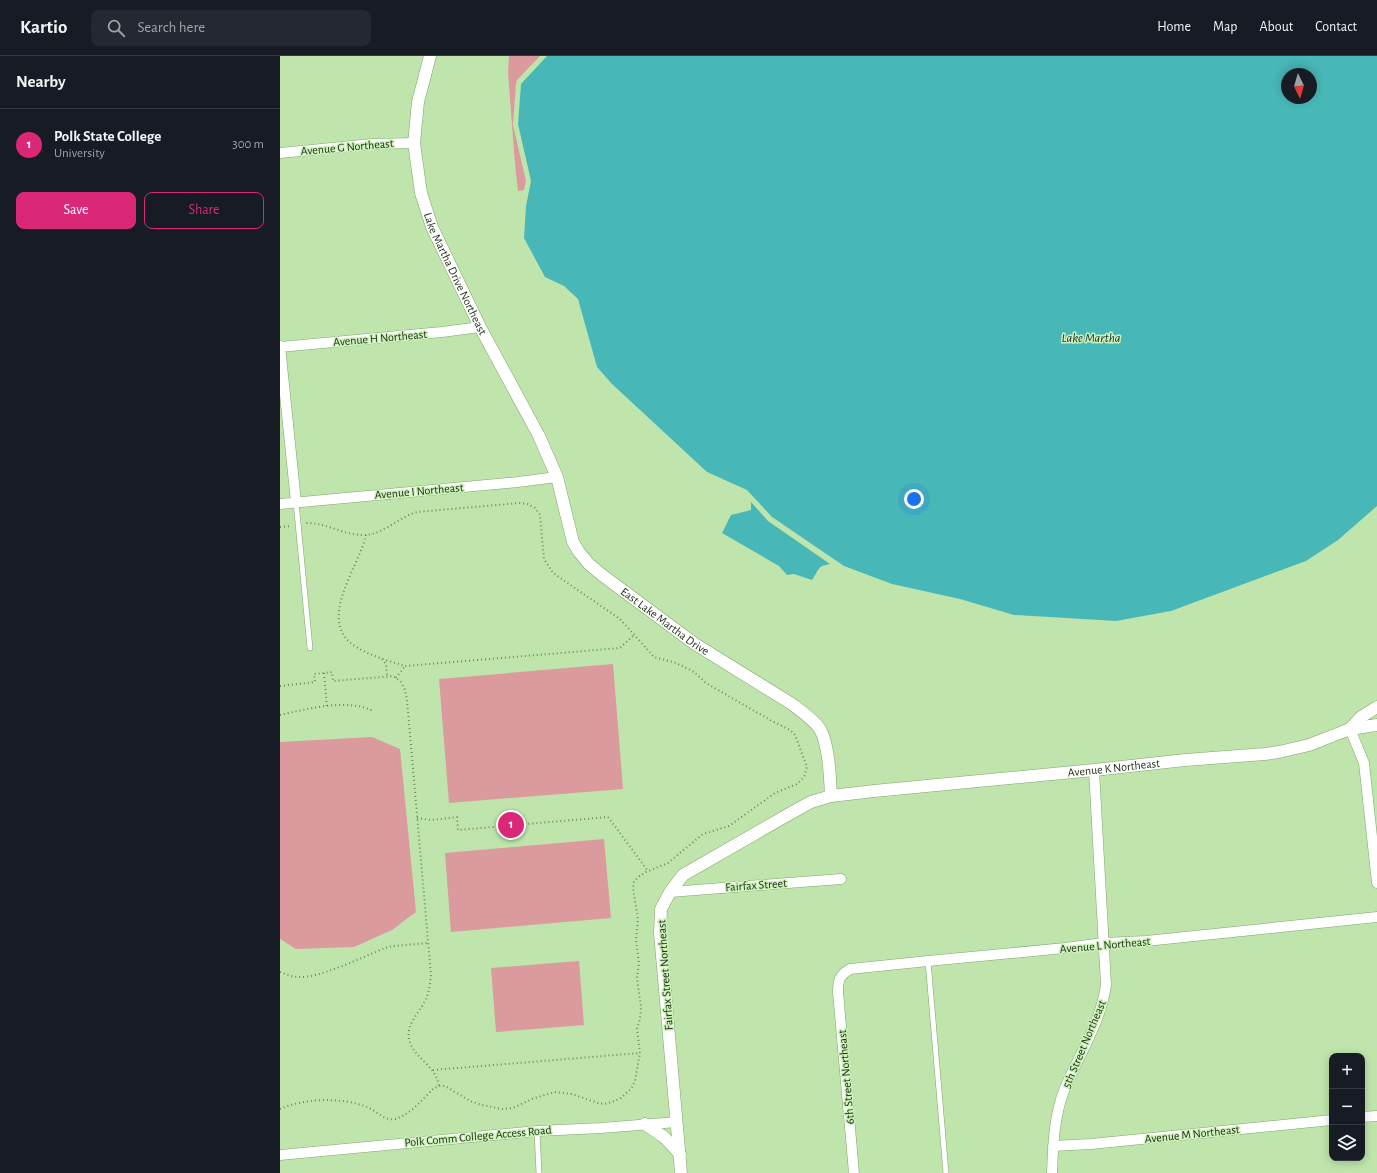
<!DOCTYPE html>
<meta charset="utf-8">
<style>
:root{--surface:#171b24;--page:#242831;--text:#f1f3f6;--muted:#9ea1a6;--line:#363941;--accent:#db2777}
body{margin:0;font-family:"Alegreya Sans",sans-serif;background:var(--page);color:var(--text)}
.controls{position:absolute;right:12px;bottom:12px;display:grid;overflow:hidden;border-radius:8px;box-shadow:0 2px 10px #0003}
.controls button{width:36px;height:36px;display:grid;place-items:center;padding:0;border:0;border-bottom:1px solid var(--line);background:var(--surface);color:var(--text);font:20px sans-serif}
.compass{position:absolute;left:1001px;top:12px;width:36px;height:36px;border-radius:50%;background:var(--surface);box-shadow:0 2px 10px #0003;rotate:175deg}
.you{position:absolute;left:634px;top:443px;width:14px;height:14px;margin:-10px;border:3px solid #fff;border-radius:50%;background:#1a73e8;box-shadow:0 0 0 6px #1a73e833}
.badge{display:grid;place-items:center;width:26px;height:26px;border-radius:50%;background:var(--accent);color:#fff;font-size:13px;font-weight:700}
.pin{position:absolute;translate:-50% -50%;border:2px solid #fff;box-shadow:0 1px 4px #0006}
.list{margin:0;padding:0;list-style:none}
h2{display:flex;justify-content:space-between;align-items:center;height:52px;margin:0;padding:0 16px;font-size:17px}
h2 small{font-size:13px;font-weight:400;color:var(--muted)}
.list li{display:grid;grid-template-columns:26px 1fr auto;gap:12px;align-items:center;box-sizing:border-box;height:72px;padding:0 16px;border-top:1px solid var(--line)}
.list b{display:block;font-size:15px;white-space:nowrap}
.list p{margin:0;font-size:13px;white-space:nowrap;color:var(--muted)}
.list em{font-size:13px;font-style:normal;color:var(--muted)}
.actions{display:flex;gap:8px;padding:12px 16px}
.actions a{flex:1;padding:9px 0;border:1px solid var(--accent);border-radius:8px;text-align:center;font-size:14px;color:var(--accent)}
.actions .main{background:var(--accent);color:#fff}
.icon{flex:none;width:22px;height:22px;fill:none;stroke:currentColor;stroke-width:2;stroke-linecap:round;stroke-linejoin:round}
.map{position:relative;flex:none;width:1097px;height:1117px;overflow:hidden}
header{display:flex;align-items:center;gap:24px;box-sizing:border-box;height:56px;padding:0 20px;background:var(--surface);border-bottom:1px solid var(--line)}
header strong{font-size:19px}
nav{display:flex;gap:22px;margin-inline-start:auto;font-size:14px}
.search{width:280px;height:36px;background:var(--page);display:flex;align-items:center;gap:10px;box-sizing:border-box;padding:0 14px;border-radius:8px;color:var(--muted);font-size:15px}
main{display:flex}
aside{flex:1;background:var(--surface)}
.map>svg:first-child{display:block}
</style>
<header>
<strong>Kartio</strong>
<div class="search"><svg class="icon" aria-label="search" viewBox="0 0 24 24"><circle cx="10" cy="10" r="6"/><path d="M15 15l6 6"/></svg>Search here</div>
<nav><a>Home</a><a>Map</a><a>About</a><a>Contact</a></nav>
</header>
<main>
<aside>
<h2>Nearby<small></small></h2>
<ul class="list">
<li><span class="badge">1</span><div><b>Polk State College</b><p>University</p></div><em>300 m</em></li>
</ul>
<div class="actions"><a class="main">Save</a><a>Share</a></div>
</aside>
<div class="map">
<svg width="1097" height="1117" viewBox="0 0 1097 1117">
<rect width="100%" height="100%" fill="#bfe5ac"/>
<!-- green -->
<path fill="#db9a9d" d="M229 0H260L237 24 236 28 233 69 246 125 244 134 238 135 235 108 228 16Z
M333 608 343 733 169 747 159 623Z
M92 681 120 693 136 856 112 874 74 891 16 893 0 883V686Z
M324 783 331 862 171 876 165 797Z
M299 905 304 969 216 976 211 912Z"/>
<!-- water -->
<path fill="#48b7b7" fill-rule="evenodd" d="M267 0H1097V450L1058 484 1026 505 891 555 836 565 734 559 680 543 612 528 564 510 492 461 467 434 427 416 332 328 317 311 298 243 284 230 265 221 244 182 246 150 251 125 238 68 241 28ZM1007 18H1031V42H1007Z
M471 446 488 465 550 508C536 510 539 515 532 524L514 518 507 519 499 510 442 477 451 459 471 454Z"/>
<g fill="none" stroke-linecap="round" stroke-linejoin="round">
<!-- service casing -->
<g stroke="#80a46d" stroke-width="6">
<path id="service" d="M16 446 30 592
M648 905 666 1117
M257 1075 259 1117"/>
</g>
<!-- minor casing -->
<g stroke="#80a46d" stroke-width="11">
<path id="minor" d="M0 97 92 88 134 87
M0 290 16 446
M0 291 162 276 200 271
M0 448 238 426 277 421
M1070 673 1084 707 1097 827
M390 836 561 823
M1082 1061 1097 1060
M773 1090 811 1088 1052 1064
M0 1099 257 1075 321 1072 397 1066
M574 1117 558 936C558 924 559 920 570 913L648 905 785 892 824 887 866 885 1097 861
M772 1117C773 1089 774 1059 785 1032 799 999 821 966 826 929L814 714"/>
</g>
<!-- tertiary casing -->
<g stroke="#80a46d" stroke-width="13">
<g id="tertiary">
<path id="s1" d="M150 0 138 46 134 87 141 137 152 171 200 271 259 380 277 421 293 486 299 496 309 508 322 519 415 588 512 648C521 655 534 664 540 673 549 689 550 721 551 740"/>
<path d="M1070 673 1081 661 1097 651"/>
<path d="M365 1068 384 1081 400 1098"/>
<path id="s2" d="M401 1117 380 877 381 853 390 836 403 819 511 757 531 746 551 740 594 735 814 714 905 704 985 698 999 696 1029 689 1070 673 1097 669"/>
</g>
</g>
<!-- path -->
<path stroke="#708962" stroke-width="2" stroke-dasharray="1 3" stroke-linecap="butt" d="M0 471 11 470
M86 479C79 512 35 565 76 591 91 600 109 605 125 610L340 592 354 579
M102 603 106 608 107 619
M44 617 47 651
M116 622 125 610
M0 630 35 626 34 618 52 616 53 625 113 620 121 626 125 634 127 644 151 919C150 929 149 938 144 947 138 958 126 969 129 983 133 1002 156 1009 159 1030
M0 659C27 653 67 642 93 655
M137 762 151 764 177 761 178 774 328 761 368 815
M0 916C6 918 12 921 18 921 38 923 85 900 105 892L113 890 148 887
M153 1014 360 997
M0 1053C25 1042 62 1041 87 1051 97 1055 104 1065 115 1063 130 1059 143 1043 153 1033L159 1030H165L190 1045 202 1049 222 1053 233 1052 252 1043 274 1036 292 1038 318 1047 324 1048 332 1046 341 1042 351 1033 355 1025 360 997 357 973 360 963 361 951 357 922 359 907 356 884 358 863 353 832 354 826 358 821 366 816 388 807 423 778 449 770 495 737 517 728 524 721 527 711 515 679 510 674 492 665 426 627 414 616 396 607 374 601 340 563 273 517 264 503 260 459 255 452 248 448 240 447 137 456C119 461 105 477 86 479 64 480 46 466 25 467"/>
<!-- service -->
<use href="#service" stroke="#fff" stroke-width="5"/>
<!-- minor -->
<use href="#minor" stroke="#fff" stroke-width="10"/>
<!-- tertiary -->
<use href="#tertiary" stroke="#fff" stroke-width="12"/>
</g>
<g text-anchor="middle" stroke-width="3" stroke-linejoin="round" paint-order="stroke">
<!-- street labels -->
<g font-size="12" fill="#22301a" stroke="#ccf2b9">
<text transform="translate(67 91) rotate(-5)" y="4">Avenue G Northeast</text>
<text dy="4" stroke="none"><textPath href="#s1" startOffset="227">Lake Martha Drive Northeast</textPath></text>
<text transform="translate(100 282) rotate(-5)" y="4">Avenue H Northeast</text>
<text transform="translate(139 435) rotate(-5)" y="4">Avenue I Northeast</text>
<text dy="4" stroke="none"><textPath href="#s1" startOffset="644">East Lake Martha Drive</textPath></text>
<text dy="4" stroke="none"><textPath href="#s2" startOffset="758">Avenue K Northeast</textPath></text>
<text transform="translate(476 829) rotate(-4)" y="4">Fairfax Street</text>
<text transform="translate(825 889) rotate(-5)" y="4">Avenue L Northeast</text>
<text transform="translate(385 919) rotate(-94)" y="4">Fairfax Street Northeast</text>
<text transform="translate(804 988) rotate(-67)" y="4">5th Street Northeast</text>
<text transform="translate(566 1021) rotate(-95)" y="4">6th Street Northeast</text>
<text transform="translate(912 1078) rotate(-6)" y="4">Avenue M Northeast</text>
<text transform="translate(198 1080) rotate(-5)" y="4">Polk Comm College Access Road</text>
</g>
<!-- water labels -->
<g font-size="13" font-style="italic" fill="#183030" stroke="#ccf2b9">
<text x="811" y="286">Lake Martha</text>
</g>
</g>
</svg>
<div class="controls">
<button>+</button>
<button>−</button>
<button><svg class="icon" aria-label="layers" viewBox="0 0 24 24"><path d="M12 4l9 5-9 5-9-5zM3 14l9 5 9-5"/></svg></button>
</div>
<svg class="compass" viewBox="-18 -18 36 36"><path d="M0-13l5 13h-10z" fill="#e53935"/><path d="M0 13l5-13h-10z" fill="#9ea1a6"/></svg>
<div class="you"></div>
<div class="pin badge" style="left:231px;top:769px">1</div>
</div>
</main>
